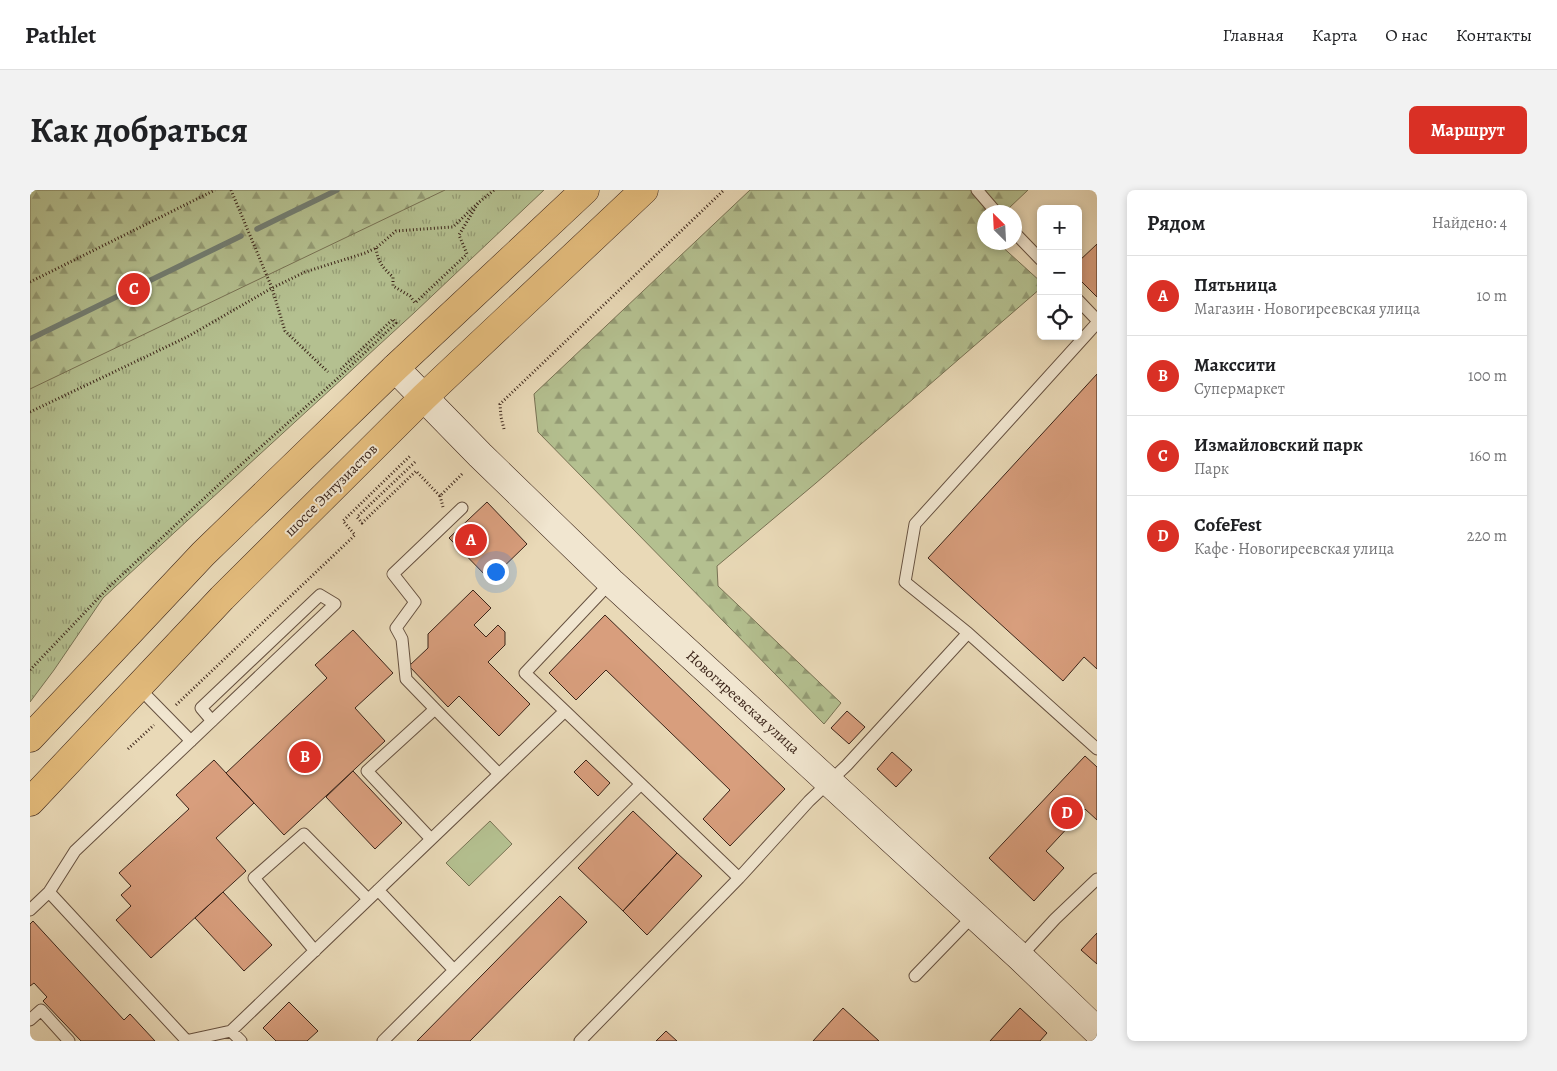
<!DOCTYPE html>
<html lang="ru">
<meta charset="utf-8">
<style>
:root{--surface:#fff;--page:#f2f2f2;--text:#202124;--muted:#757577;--line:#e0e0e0;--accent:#d93025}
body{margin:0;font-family:Alegreya,serif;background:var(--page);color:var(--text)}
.controls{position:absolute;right:15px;top:15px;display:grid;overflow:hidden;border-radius:8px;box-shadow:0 2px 8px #0003}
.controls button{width:45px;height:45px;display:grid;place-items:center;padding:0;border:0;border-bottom:1px solid var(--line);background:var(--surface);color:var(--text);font:25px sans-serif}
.compass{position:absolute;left:947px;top:15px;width:45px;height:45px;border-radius:50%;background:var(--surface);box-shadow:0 2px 8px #0003;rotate:336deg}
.you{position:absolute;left:465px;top:381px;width:18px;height:18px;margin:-12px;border:4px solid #fff;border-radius:50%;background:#1a73e8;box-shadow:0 0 0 8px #1a73e833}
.badge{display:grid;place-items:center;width:32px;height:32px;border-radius:50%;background:var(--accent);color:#fff;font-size:16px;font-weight:700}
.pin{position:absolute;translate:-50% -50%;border:2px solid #fff;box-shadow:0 1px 5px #0006}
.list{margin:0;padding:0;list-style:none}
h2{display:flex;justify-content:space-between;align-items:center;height:65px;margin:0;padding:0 20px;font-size:21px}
h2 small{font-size:16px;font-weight:400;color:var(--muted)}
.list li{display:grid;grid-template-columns:32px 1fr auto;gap:15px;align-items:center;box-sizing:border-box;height:80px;padding:0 20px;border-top:1px solid var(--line)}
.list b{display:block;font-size:19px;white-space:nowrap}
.list p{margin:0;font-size:16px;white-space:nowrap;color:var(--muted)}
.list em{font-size:16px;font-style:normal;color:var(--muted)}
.icon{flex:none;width:28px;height:28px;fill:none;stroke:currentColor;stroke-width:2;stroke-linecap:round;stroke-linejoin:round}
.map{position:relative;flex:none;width:1067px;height:851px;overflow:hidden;border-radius:8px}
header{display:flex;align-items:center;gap:30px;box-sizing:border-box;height:70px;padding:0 25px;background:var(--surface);border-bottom:1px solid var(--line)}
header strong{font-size:24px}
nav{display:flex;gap:28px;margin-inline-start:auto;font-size:18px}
.intro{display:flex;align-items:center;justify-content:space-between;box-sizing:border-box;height:120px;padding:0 30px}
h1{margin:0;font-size:35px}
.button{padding:12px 22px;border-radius:8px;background:var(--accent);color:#fff;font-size:18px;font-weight:700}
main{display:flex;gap:30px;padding:0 30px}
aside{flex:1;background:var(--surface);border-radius:8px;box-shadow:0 2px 8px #0003}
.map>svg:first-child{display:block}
</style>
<header>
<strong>Pathlet</strong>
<nav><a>Главная</a><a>Карта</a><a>О нас</a><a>Контакты</a></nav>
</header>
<div class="intro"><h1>Как добраться</h1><a class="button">Маршрут</a></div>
<main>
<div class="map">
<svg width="1067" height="851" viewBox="0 0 1067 851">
<defs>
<pattern id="grass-tufts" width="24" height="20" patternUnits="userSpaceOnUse" patternTransform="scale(1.25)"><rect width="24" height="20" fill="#b4c090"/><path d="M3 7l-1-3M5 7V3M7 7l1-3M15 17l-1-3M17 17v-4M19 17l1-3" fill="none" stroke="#949c75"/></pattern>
<pattern id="forest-firs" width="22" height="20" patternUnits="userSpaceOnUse" patternTransform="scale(1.25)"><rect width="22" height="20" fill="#b4c090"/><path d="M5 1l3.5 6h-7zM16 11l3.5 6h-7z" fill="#949c75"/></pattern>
</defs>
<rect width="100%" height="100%" fill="#e9d9b7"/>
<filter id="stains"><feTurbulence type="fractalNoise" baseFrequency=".004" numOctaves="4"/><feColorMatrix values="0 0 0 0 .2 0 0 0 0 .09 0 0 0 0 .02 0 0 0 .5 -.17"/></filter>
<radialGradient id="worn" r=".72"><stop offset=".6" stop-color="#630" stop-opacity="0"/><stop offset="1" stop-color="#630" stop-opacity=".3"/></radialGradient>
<!-- grass -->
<path fill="url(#grass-tufts)" stroke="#787254" d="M0 0H514L385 122 73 408 24 480 0 512Z"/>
<!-- forest -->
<path fill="url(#forest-firs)" stroke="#787254" d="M0 0H415L0 199Z
M720 0H998L979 18H955L954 52 968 53 1011 92V98L786 293 687 376 688 396 811 513 794 534 508 242 504 204Z"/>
<!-- pitch -->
<path fill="#b4c090" stroke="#787254" d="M460 631 482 654 439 696 416 673Z"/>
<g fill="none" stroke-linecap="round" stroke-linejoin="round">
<!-- stream -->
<path stroke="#727e73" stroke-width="5.5" d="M227 39 307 0
M0 149 211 46"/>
</g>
<!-- building -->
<path fill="#d89e7d" stroke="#3b2419" d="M1067 54V107L1048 88V72Z
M1067 184V479L1054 467 1033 491 898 368Z
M457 312 497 354 460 390 419 348Z
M443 400 461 418 444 435 456 447 468 435 475 442V455L458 472 500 514 469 546 429 506 418 517 379 476 398 458V444Z
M575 425 755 599 700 656 673 629 700 600 576 480 546 510 519 483Z
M323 440 363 483 325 518 355 551 254 645 196 583 297 488 285 475Z
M817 521 835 537 819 554 801 538Z
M862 562 882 580 866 597 847 579Z
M1055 566 1067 577V630L1055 619 1016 661 1034 678 1004 711 959 668Z
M184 570 224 613 186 648 216 681 121 768 86 730 101 716 91 705 101 696 89 683 159 619 146 605Z
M556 570 580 593 568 606 544 582Z
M323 581 372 633 345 659 296 607Z
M603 621 647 663 593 721 548 678Z
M647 663 672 686 617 745 593 721Z
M193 702 242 755 214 781 165 728Z
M530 706 557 732 440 851H387Z
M3 731 94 830 100 824 125 851H51L13 811 17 807 4 793 0 796V734Z
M1067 743V774L1051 760Z
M259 812 288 841 277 851H246L233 838Z
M813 818 849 851H783Z
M990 818 1017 843 1010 851H960Z
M636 841 647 851H626Z"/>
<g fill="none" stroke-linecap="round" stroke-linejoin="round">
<!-- lane casing -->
<g stroke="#665140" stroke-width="13">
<path id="lane" d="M947 0 966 22
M984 42 1011 70
M1048 110 1067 130
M1067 133 885 334 875 392 938 443 1067 559
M108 497 161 551
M405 519 376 489 372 449 366 438 385 412 363 384 432 318
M535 521 495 483 581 392
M401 649 337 581 405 519 469 584
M348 700 424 780
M19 702 45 661 305 414 290 405 171 518 182 531
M0 720 19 702 156 850
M285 761 224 688 274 644 338 709
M990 767 1025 729 1067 689
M885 786 944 725
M0 830 11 820 39 851
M155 851 201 841
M211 851 201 841 535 521 709 688
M353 851 611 594
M550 851 709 688 779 611 817 575 938 443"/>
</g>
<!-- secondary casing -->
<g stroke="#3b2419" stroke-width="29">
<path id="secondary" d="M365 178 450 265 581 392 990 767 1067 841"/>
</g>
<!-- primary casing -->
<g stroke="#3b2419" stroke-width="29">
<path id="primary" d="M0 548 173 364 365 178 555 0
M0 612 192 408 394 207 614 0"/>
</g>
<!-- path -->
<path stroke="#3b2419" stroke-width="3" stroke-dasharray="1 2.5" stroke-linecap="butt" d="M201 0 242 98 255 141 298 182
M346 58C348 72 353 78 363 87V96L380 106 385 113 437 64 429 45 448 13 464 0
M0 92 185 0
M0 222 157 147 242 98 275 82 335 63 346 58 366 41 423 37 448 13
M474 239 471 227 470 214 694 0
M385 272 327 327 332 333 386 281 410 306 432 284
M410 306 413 317
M0 480 79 397 196 288 307 189 366 133 363 129 309 181
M146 515 325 345 313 331 380 266
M98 559 124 535"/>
<!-- lane -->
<use href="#lane" stroke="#f1e6d0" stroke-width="11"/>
<!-- secondary -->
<use href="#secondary" stroke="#f1e6d0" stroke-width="28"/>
<!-- primary -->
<use href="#primary" stroke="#e4bc7c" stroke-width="28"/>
</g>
<g text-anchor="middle" stroke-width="4" stroke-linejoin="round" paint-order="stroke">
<!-- street labels -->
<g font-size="15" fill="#3b2419" stroke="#f1e6d0">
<text transform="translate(301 300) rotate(-45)" y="5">шоссе Энтузиастов</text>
<text transform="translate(713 512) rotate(42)" y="5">Новогиреевская улица</text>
</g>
</g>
<rect width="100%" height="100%" filter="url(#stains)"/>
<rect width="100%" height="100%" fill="url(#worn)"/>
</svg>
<div class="controls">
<button>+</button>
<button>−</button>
<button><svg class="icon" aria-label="locate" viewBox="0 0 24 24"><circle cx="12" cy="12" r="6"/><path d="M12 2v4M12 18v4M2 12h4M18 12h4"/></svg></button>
</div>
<svg class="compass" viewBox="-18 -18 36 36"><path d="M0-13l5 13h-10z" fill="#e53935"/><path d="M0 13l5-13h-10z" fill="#757577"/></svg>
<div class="you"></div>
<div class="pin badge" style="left:441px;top:350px">A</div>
<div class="pin badge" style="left:275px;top:567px">B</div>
<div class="pin badge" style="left:104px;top:99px">C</div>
<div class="pin badge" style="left:1037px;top:623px">D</div>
</div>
<aside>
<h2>Рядом<small>Найдено: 4</small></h2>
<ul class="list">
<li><span class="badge">A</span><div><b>Пятьница</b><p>Магазин · Новогиреевская улица</p></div><em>10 m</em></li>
<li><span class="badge">B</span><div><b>Макссити</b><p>Супермаркет</p></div><em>100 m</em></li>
<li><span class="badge">C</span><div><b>Измайловский парк</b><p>Парк</p></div><em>160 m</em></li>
<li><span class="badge">D</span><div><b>CofeFest</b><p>Кафе · Новогиреевская улица</p></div><em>220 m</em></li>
</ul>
</aside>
</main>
